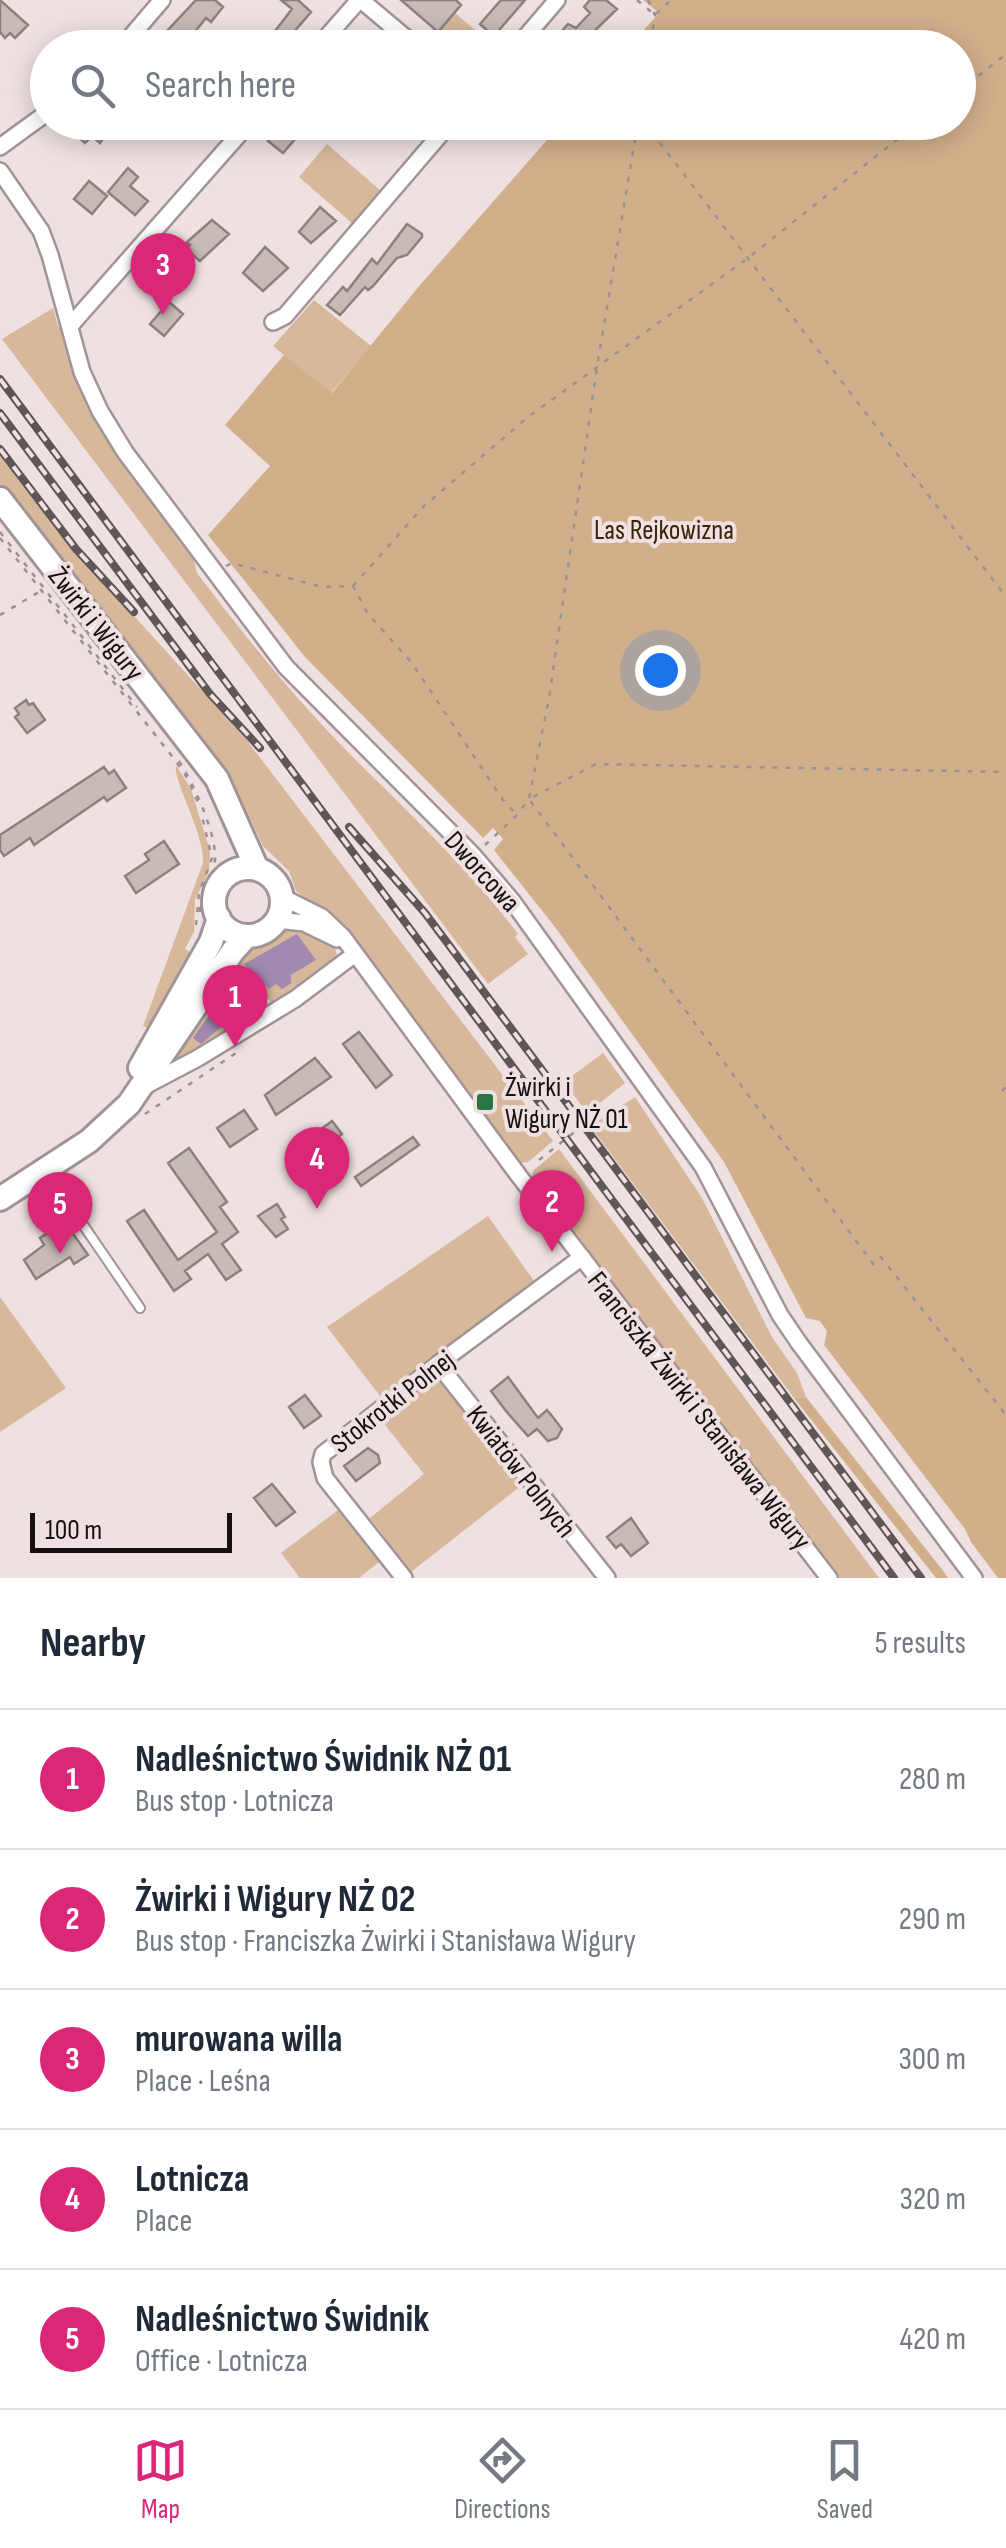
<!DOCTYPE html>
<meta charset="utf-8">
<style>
:root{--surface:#fff;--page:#f2f2f3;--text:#1f2937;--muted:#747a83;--line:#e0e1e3;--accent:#db2777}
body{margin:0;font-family:"Sofia Sans Condensed",sans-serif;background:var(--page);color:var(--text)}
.scale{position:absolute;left:30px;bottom:25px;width:202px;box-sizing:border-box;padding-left:10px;border:5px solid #151011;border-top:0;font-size:28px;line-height:35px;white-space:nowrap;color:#151011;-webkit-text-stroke:8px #efe0e1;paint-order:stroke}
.you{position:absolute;left:660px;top:670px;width:35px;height:35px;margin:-25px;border:8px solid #fff;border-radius:50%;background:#1a73e8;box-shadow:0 0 0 15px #1a73e833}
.badge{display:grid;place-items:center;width:65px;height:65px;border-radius:50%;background:var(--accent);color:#fff;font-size:32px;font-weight:700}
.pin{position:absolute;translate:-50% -82px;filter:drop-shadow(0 2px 5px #0008)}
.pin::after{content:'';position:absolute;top:52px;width:35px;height:30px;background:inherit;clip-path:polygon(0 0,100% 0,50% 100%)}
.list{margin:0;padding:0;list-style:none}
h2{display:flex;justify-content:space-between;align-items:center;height:130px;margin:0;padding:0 40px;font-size:42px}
h2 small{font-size:32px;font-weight:400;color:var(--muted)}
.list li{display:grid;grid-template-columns:65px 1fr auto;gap:30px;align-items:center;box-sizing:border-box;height:140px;padding:0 40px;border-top:2px solid var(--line)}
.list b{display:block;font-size:38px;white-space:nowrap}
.list p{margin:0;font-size:32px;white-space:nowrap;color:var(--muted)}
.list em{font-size:32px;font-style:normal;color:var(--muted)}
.icon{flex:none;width:55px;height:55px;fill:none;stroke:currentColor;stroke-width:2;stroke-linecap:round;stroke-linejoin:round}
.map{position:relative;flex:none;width:1006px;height:1578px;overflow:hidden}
.search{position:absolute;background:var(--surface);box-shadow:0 5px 25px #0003;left:30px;right:30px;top:30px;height:110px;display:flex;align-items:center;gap:25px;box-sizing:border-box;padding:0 35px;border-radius:55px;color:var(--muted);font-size:38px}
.sheet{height:830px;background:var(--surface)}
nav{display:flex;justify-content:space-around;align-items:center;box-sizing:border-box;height:140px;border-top:2px solid var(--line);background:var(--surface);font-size:28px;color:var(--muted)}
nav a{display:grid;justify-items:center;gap:5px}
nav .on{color:var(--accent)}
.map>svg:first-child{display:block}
</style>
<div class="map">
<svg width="1006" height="1578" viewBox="0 0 1006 1578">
<rect width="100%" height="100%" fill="#efe0e1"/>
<!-- green -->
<path fill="#d7b89a" d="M455 13 495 47H433L428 43Z
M327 144 381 191 353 224 299 177Z
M314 300 371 346 331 393 273 346Z
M53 308 58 326 66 335 80 391 113 448 193 556 197 573C244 635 291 694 345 749 405 810 467 866 518 934L515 937 528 954 488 984 2 339Z
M0 454 65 540 245 738 553 1141 528 1162 519 1163 350 932 296 891 289 871 263 846 233 782 0 484Z
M176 765 191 789 210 851 209 871 195 900 194 932 185 949 192 953 155 1030 143 1026 203 863C205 833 172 780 176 765Z
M302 928 334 944 337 955 331 966 274 1005 235 964C250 945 277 930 302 928Z
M228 975 237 976 263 1003V1011L162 1073Z
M603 1053 625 1083 587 1113 564 1082Z
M635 1097 702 1198 772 1337 797 1373 806 1397 794 1398 590 1126Z
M559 1149 879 1578H839L531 1178 534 1170Z
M488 1216 534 1281 380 1396 327 1327Z
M0 1297 66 1388 0 1432Z
M438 1376 522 1485 411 1572 370 1518 424 1474 381 1420Z
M338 1510 379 1562 359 1578H300L281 1553Z"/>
<!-- forest -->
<path fill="#d2af8b" d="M643 0H1006V1578H998L971 1542 965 1529 824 1345 827 1331 820 1321 806 1318 724 1162 555 927 494 850 503 839 493 828 483 838 305 657 208 535 270 466 225 425 284 355 332 393 420 285 562 123 958 122V48L629 47 659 13Z
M806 1397 944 1572 948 1578H936L794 1398Z"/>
<!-- water -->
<path fill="#a389b0" d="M297 934 316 960 291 975V983L282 989 276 984 269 989 244 964Z
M233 981 253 1000 201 1044 193 1038Z"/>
<!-- building -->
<path fill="#c8bab6" stroke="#8e817d" stroke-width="2.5" d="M0 0 28 25 15 38 10 33 5 38 0 32Z
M196 0H215L223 7 211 22 206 18 184 45 167 31Z
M281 0H298L311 12 280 48H262L292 9Z
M401 0H456L461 5 438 32Z
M501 0H525L494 36 480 24Z
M590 0H606L617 9 577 48H561L553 41 568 24 576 28 590 13 584 7Z
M77 122H103L109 129 100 143 92 136 85 143 71 130Z
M285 122H310L283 153 268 141Z
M128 168 138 177 130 186 148 201 135 215 108 192Z
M89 181 107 196 92 214 74 199Z
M320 207 336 221 311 243 299 232Z
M212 220 229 234 200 261 186 249 190 245 187 242Z
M407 224 422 234V237L407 255 397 258 373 286 368 290 365 287 340 315 327 305 343 287 347 291 372 259 377 264Z
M265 247 288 268 263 291 243 273Z
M169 302 183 314 164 336 150 324Z
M26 700 29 705 33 703 45 720 27 733 15 717 19 714 15 708Z
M104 767 109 774 114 770 126 788 107 801 104 797 34 845 30 838 4 856 0 850V835Z
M164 841 179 864 136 893 125 876 149 860 145 854Z
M359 1032 392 1075 376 1088 343 1044Z
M315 1058 331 1077 276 1115 265 1095Z
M244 1110 257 1129 230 1147 217 1128Z
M332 1121 342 1134 304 1163 294 1149Z
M413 1137 419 1145 361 1186 355 1177Z
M189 1148 227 1202 220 1207 238 1232 222 1244 241 1270 226 1280 208 1254 185 1271 191 1279 174 1291 127 1221 144 1210 178 1260 217 1232 168 1163Z
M277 1204 285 1217 281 1219 288 1229 276 1237 258 1216Z
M69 1228 88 1255 74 1264 70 1257 36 1279 24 1260 44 1245 40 1238 52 1230 56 1237Z
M508 1377 538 1418 547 1410 552 1416 562 1429 557 1438 548 1441 537 1429 528 1436 506 1411 491 1391Z
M305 1395 321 1416 304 1428 289 1407Z
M368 1448 378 1455 380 1463 356 1481 344 1466Z
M272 1484 295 1512 276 1526 254 1498Z
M631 1518 648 1543 631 1556 621 1544 616 1548 607 1537Z"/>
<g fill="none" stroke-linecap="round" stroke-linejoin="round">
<!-- lane casing -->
<g stroke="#a29496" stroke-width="12">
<path id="lane" d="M47 1172 140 1308"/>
</g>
<!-- street casing -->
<g stroke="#a29496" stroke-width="20">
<path id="street" d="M361 0 418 48
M121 48 162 0
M317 48 359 0
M516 48 557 0
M0 147 48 112
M0 171 41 231 50 255 82 372 100 411 125 452 286 667 473 855 513 902 703 1167 780 1315 799 1343 974 1578
M273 322 285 316 451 122
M70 326 250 122
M282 897 322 917 343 937 519 1176 829 1578
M277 920 304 923 337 939
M143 1087 198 1058 295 999 355 954
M438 1364 607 1578
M404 1578 325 1478 321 1462 323 1454 438 1364 582 1257"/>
</g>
<!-- secondary casing -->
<g stroke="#a29496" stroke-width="28">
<path id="secondary" d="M0 499 217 779 257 869
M214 902a34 34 0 1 1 68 0a34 34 0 1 1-68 0Z
M140 1068 211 942 219 918
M0 1199 89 1141 129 1104 233 951 247 936"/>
</g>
<!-- path -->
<path stroke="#9c9192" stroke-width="2.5" stroke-dasharray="5 8" stroke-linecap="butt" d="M637 0 654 14
M648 0 655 15 650 48
M656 14 671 0
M958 92 1006 54
M644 122 1006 597
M0 532 137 707
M0 538 175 760 188 779 199 805
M226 566 232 563 322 587 353 586 368 614 412 663 503 800 516 814
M353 586 424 506 528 417 748 258 919 122
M0 615 39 592
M179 761C193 783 221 841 214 867 210 884 200 894 200 912
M485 845 517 815 529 799 549 698 597 367 638 122
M196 925 199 893 212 858 201 812
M242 974 267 1000
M240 977 262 1000
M1002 1091 1006 1087
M145 1114 242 1049
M539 1160 595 1116
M880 1256 1006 1415
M874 1265 529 799 596 764 1006 772"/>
<!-- lane -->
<use href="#lane" stroke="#fff" stroke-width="8"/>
<!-- street -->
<use href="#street" stroke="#fff" stroke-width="15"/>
<!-- secondary -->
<use href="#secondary" stroke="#fff" stroke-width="22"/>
<!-- rail casing -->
<g stroke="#5e5657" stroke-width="8">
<path id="rail" d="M0 379 894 1578
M0 413 210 694 260 748
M0 449 76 549 134 612
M349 827 425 913 921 1578"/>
</g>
<!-- rail -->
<use href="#rail" stroke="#efe0e1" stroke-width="4" stroke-dasharray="11" stroke-linecap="butt"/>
</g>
<!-- markers -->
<rect fill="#297543" stroke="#efe0e1" stroke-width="4" x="475" y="1092" width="20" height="20" rx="5"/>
<g text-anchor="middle" stroke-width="8" stroke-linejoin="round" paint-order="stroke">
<!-- park labels -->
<g font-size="28" fill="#3d2407" stroke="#efe0e1">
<text x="664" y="539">Las Rejkowizna</text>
</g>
<!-- street labels -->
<g font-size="28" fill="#151011" stroke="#efe0e1">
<text transform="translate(97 623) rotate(52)" y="10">Żwirki i Wigury</text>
<text transform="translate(483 871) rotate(48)" y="10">Dworcowa</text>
<text transform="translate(392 1401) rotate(-38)" y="10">Stokrotki Polnej</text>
<text transform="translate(700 1410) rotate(52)" y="10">Franciszka Żwirki i Stanisława Wigury</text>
<text transform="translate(522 1471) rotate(52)" y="10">Kwiatów Polnych</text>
</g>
<!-- poi labels -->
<g font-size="28" fill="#151011" stroke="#efe0e1" text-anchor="start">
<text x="505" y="1096">Żwirki i<tspan x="505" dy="32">Wigury NŻ 01</tspan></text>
</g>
</g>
</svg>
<div class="scale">100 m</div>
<div class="you"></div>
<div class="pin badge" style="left:235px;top:1047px">1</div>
<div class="pin badge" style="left:552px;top:1252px">2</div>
<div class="pin badge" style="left:163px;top:315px">3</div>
<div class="pin badge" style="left:317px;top:1209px">4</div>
<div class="pin badge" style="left:60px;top:1254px">5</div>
<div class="search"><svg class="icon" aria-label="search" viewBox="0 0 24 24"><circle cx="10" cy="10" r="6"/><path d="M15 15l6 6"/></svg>Search here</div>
</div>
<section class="sheet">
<h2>Nearby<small>5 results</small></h2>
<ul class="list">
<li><span class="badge">1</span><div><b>Nadleśnictwo Świdnik NŻ 01</b><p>Bus stop · Lotnicza</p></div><em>280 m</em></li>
<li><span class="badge">2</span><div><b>Żwirki i Wigury NŻ 02</b><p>Bus stop · Franciszka Żwirki i Stanisława Wigury</p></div><em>290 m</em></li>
<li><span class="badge">3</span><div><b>murowana willa</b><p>Place · Leśna</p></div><em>300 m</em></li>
<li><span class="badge">4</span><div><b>Lotnicza</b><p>Place</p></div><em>320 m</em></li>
<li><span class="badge">5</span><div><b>Nadleśnictwo Świdnik</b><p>Office · Lotnicza</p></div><em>420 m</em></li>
</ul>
</section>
<nav>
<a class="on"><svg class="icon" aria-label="map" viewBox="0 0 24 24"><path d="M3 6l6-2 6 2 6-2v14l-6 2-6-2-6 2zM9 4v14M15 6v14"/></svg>Map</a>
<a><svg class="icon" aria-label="directions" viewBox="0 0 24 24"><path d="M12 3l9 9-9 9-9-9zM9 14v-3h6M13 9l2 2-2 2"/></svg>Directions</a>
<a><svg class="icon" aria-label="saved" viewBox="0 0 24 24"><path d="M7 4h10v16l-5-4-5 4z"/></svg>Saved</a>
</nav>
